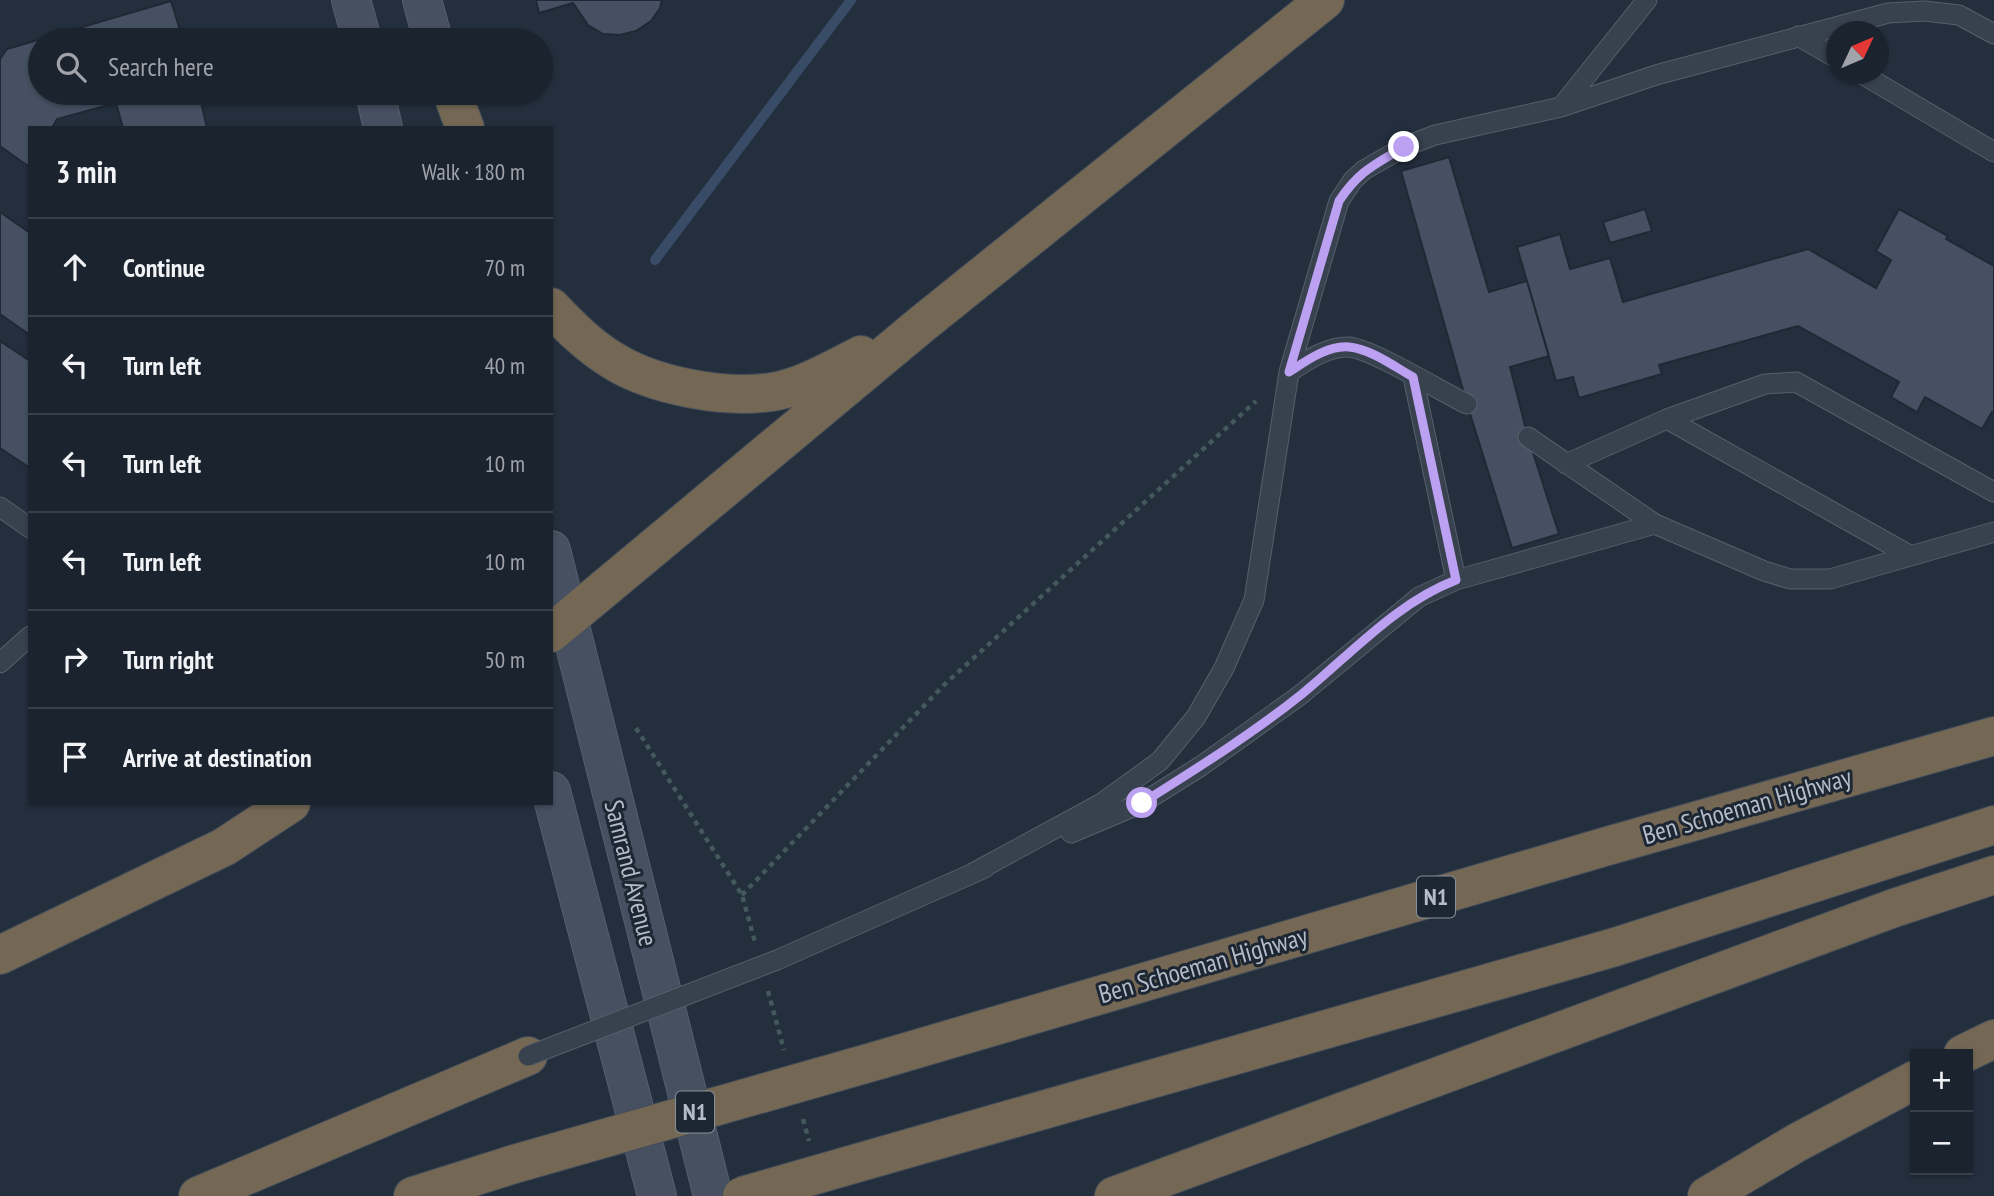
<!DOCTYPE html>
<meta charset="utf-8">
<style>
:root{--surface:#1b232e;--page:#282f3a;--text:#f1f3f6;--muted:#a0a4aa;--line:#39404a}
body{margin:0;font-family:"PT Sans Narrow",sans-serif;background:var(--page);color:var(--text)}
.controls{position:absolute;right:21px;bottom:21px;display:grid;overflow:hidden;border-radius:0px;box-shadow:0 2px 5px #0004}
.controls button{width:63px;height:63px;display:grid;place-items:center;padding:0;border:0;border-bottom:2px solid var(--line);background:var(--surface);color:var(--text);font:35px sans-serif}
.compass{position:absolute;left:1826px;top:21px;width:63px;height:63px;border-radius:50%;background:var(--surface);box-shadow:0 2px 5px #0004;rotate:46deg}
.stop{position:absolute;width:21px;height:21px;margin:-16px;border:5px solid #bca0f2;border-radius:50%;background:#fff}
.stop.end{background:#bca0f2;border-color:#fff;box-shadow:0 2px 7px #0008}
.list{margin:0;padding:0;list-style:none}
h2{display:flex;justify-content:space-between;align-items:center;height:91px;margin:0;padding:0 28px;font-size:30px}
h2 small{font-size:23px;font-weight:400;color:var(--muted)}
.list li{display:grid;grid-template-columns:46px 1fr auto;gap:21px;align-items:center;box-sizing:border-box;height:98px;padding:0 28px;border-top:2px solid var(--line)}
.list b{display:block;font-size:26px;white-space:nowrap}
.list em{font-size:23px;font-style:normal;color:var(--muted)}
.icon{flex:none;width:38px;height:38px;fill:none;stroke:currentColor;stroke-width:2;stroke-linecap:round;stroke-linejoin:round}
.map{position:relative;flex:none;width:1994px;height:1196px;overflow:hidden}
.search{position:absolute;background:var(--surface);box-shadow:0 2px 5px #0004;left:28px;top:28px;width:525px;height:77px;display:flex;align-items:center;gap:18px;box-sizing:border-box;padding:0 24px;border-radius:38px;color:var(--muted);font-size:26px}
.panel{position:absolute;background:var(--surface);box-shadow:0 2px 5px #0004;left:28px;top:126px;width:525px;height:679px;border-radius:0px}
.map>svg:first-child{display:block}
</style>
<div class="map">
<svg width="1994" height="1196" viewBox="0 0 1994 1196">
<rect width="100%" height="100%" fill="#242f3e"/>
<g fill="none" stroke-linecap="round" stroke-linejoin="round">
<!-- stream -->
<path stroke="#394c67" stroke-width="10" d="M655 260 851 0"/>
</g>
<!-- building -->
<path fill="#455162" stroke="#1f2835" stroke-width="2" d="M536 0H662L660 8 651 21 636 31 620 35 603 34 588 25 573 3 539 13Z
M171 1 183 40H40V93H199L207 128H123L116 103 57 119 52 128H30V162L28 166 0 146V59L7 49Z
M1449 157 1489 292 1527 281 1549 356 1510 367 1528 437 1559 534 1512 548 1467 404 1401 171Z
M1645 209 1652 231 1610 243 1603 222Z
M1899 209 1948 236 1946 239 1994 266V413L1992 412 1982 429 1925 397 1917 412 1891 397 1899 382 1798 326 1659 365 1662 374 1579 398 1573 377 1556 381 1517 247 1560 234 1570 269 1610 258 1623 302 1808 249 1876 288 1891 260 1876 251Z
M0 212 30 233V335L0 314Z
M0 341 30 361V468L0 448Z"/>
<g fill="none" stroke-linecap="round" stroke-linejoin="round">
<!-- service casing -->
<g stroke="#565f6c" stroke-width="21">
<path id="service" d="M1798 36 1836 58
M1862 74 1994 152
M1562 106 1647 0
M1289 372C1306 361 1328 346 1349 347 1372 349 1442 392 1467 404
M1413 377 1456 580
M1667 419 1911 556
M1528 437 1655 524
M1566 464 1667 419 1765 384 1796 382 1994 492
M0 507 30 528
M0 663 30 636
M1071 833 1142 803 1201 766 1299 696 1419 597 1456 580 1655 524 1764 571 1790 579H1830L1994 532
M973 873 1102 803 1160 761 1196 717 1224 668 1254 600 1289 372 1339 201 1353 180 1364 170 1404 147 1435 135 1561 107 1656 75 1888 13 1924 11 1959 15 1994 34
M777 960 985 868"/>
</g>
<!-- secondary casing -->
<g stroke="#565f6c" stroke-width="40">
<path id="secondary" d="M351 0 362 40
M422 0 433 40
M375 93 383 128
M551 550 713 1196
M551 791 657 1196"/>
</g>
<!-- motorway casing -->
<g stroke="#434c59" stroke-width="40">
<path id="motorway" d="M452 93 465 128
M551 307C570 327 589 346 612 360 653 386 724 399 772 392 803 387 833 369 861 355
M551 633 922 324 1325 0
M0 955 224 847 291 803
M1963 1054 1994 1039
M879 1060 1604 847 1994 736
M913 1147 1615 947 1994 825
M198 1196 528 1056
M413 1196 511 1165
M1114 1196 1894 908 1994 875
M1707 1196 1798 1142 1915 1080"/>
</g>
<!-- path -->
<path stroke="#44595c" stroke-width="4.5" stroke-dasharray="5 5" stroke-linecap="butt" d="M636 728 742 895 755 942
M742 895 944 685 1256 401
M768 991 784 1050
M803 1119 809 1141"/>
<!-- service -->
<use href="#service" stroke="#38414e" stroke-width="19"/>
<!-- secondary -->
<use href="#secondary" stroke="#465061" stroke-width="38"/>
<!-- motorway -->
<use href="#motorway" stroke="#746855" stroke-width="38"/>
<!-- service-bridge casing -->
<g stroke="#565f6c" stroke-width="21" stroke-linecap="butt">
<path id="service-bridge" d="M528 1056 777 960"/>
</g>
<!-- motorway-bridge casing -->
<g stroke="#434c59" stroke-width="40" stroke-linecap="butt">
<path id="motorway-bridge" d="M511 1165 879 1060
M742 1196 913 1147"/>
</g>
<!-- service-bridge -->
<use href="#service-bridge" stroke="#38414e" stroke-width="19"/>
<!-- motorway-bridge -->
<use href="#motorway-bridge" stroke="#746855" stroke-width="38"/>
</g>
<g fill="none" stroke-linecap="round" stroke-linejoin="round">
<!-- route -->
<path stroke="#bca0f2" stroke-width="9" d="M1142 803C1196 769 1252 734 1302 694 1351 654 1396 603 1456 580L1413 377C1395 367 1371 349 1349 347 1328 345 1306 361 1289 372L1339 201C1359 171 1374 165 1404 147"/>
</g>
<g text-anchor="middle" stroke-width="6" stroke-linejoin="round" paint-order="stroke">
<!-- shield labels -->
<g fill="#1d2633" stroke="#878f9c" stroke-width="2">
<rect x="1417" y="876.5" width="38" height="41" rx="5"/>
<rect x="676" y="1091.5" width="38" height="41" rx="5"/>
</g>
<g font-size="24" font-weight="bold" fill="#b4bcc9">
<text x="1436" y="905">N1</text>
<text x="695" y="1120">N1</text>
</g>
<!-- street labels -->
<g font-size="26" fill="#b4bcc9" stroke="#1d2633">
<text transform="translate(1747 806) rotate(-16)" y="9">Ben Schoeman Highway</text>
<text transform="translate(631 873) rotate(76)" y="9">Samrand Avenue</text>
<text transform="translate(1203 965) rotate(-16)" y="9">Ben Schoeman Highway</text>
</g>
</g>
</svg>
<div class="controls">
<button>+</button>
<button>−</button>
</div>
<svg class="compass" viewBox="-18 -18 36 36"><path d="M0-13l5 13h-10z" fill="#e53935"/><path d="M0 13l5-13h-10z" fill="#a0a4aa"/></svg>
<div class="stop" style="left:1142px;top:803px"></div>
<div class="stop end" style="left:1404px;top:147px"></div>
<div class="search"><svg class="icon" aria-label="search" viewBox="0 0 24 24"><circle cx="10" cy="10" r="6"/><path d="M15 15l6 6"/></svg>Search here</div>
<section class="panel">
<h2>3 min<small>Walk · 180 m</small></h2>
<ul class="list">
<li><svg class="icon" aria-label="ahead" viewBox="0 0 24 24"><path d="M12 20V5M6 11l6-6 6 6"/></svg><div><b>Continue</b></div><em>70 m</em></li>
<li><svg class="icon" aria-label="left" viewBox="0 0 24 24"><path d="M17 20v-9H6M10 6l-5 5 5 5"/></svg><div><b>Turn left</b></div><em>40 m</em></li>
<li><svg class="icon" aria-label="left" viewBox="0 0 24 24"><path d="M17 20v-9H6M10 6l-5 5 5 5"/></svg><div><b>Turn left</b></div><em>10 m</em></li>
<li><svg class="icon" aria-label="left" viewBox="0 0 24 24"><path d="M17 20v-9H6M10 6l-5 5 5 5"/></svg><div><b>Turn left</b></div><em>10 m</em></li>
<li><svg class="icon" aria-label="right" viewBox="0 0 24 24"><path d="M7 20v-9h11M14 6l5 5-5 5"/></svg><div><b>Turn right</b></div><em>50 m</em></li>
<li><svg class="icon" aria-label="arrive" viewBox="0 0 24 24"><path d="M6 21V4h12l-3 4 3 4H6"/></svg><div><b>Arrive at destination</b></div></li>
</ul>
</section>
</div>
